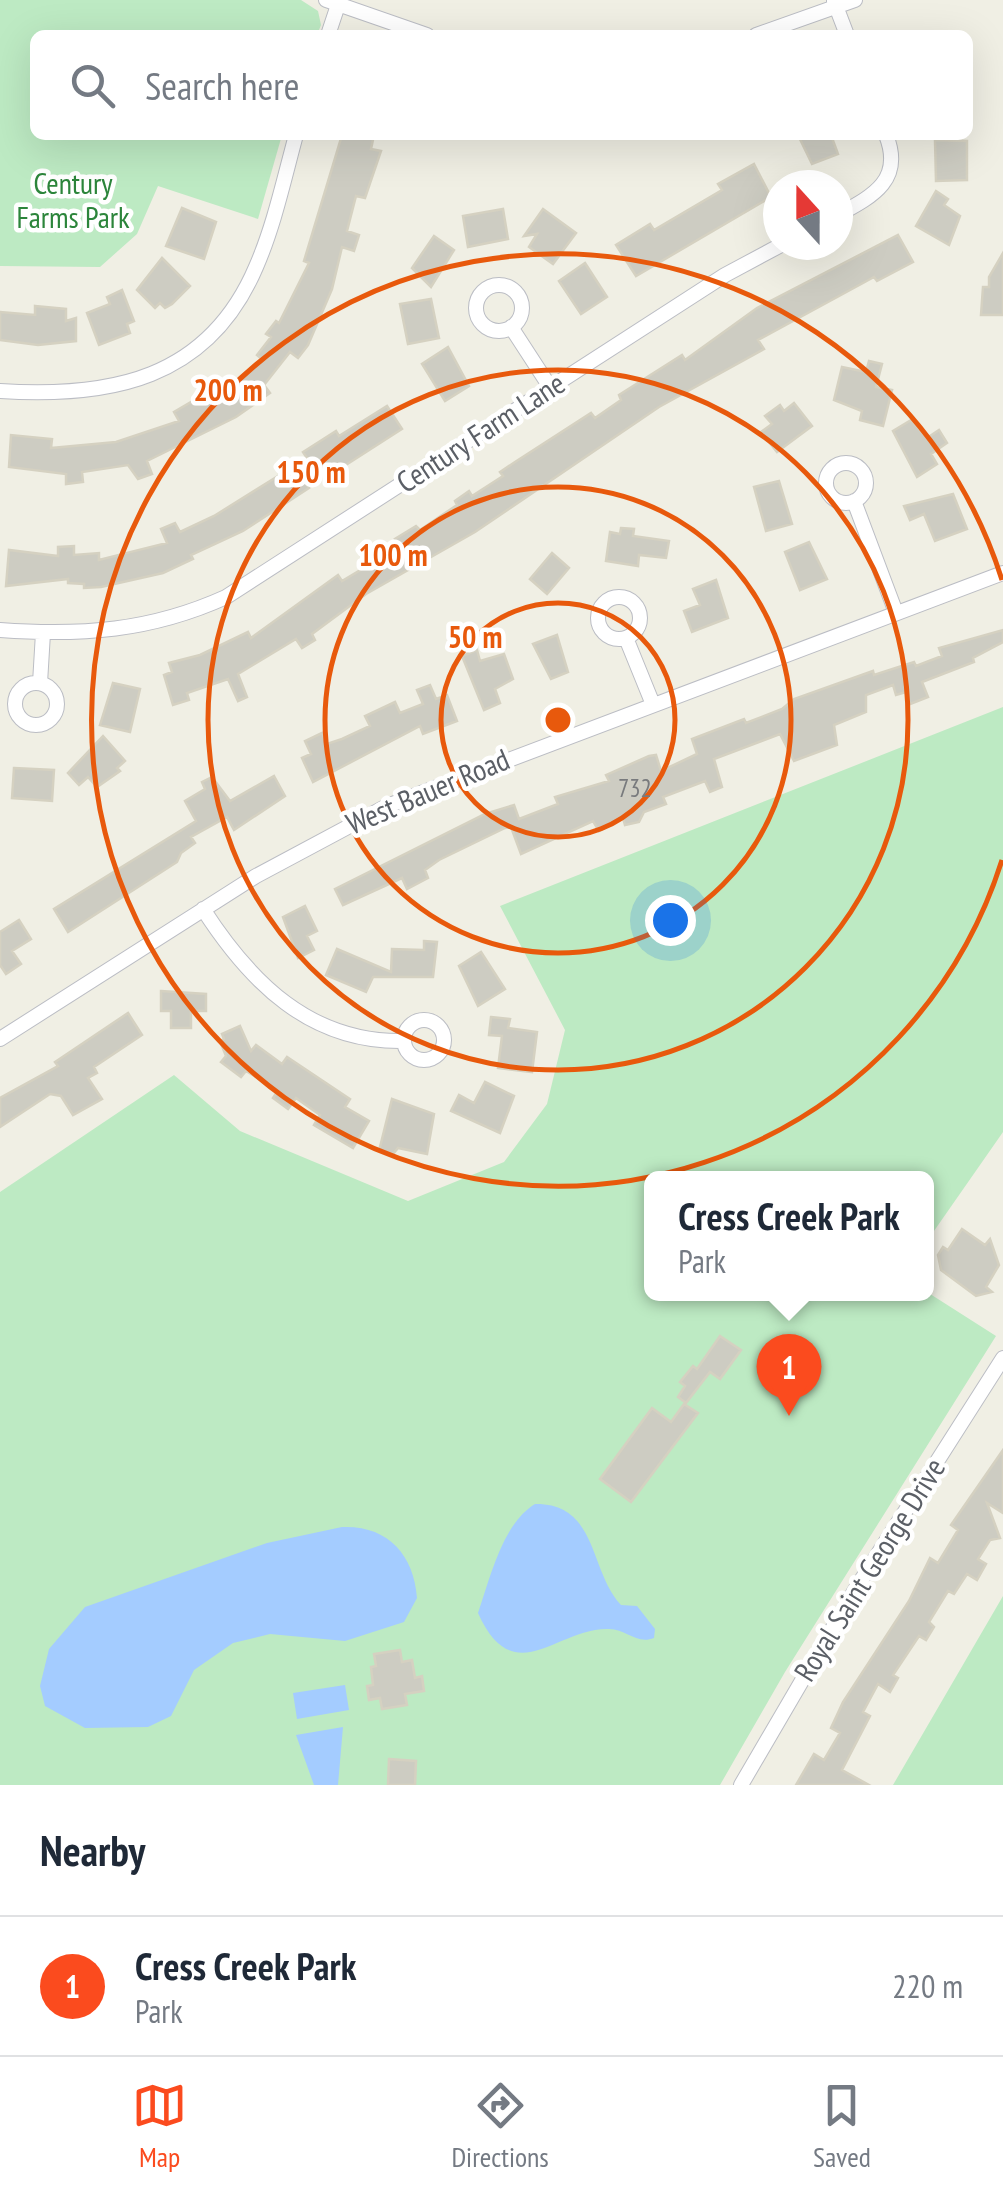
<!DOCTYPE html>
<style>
:root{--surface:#fff;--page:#f2f2f3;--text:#1f2937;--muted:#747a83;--line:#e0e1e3;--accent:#fb4b1e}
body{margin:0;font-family:"PT Sans Narrow",sans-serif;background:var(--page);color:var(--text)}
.compass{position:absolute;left:763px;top:170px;width:90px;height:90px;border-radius:50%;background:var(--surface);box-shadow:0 10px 40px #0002;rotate:339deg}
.you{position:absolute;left:670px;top:920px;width:35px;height:35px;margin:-25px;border:8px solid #fff;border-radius:50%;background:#1a73e8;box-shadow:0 0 0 15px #1a73e833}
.badge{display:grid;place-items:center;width:65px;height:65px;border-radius:50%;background:var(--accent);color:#fff;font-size:32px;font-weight:700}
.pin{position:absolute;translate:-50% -82px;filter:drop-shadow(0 2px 5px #0008)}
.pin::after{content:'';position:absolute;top:52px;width:35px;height:30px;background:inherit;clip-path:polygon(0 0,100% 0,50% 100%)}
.popup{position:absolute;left:644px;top:1171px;width:290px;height:130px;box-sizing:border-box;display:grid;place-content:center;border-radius:15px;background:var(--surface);filter:drop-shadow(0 2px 8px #0005);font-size:32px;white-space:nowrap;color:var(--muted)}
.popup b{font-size:38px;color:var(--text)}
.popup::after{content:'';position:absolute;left:50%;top:100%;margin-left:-20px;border:20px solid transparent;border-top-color:var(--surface)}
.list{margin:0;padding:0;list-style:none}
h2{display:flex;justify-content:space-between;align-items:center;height:130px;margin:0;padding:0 40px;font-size:42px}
h2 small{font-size:32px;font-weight:400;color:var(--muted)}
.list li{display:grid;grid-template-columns:65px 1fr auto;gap:30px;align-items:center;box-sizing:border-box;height:140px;padding:0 40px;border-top:2px solid var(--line)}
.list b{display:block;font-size:38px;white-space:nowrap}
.list p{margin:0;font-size:32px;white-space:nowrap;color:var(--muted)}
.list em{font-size:32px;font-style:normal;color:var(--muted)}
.icon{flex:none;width:55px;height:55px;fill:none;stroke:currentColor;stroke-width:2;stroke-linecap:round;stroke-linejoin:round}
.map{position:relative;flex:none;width:1003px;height:1785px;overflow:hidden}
.search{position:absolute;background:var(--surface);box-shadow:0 10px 40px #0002;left:30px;right:30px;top:30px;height:110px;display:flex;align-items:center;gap:25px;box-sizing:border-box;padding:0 35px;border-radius:15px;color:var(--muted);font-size:38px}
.sheet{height:270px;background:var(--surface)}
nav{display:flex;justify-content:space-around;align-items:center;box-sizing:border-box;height:140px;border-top:2px solid var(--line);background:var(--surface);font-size:28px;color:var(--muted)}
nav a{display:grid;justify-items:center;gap:5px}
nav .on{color:var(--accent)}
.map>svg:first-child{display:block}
</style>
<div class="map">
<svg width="1003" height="1785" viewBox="0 0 1003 1785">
<rect width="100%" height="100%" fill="#f0efe4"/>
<!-- green -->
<path fill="#bdeac3" d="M0 0H301L318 11 321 25 317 35H35V135H282L258 219 158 186 137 234 100 267 0 266Z
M1003 707V1132L927 1241 926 1178H652V1294L927 1292 996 1336 785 1672 720 1785H0V1192L174 1075 240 1131 408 1201 504 1162 547 1104 565 1030 500 906Z
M1003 1596V1785H893Z"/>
<!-- water -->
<path fill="#a4ccff" d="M535 1504C598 1503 589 1571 621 1605L637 1606 655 1629 654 1638C636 1645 627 1629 609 1629 557 1627 514 1693 478 1613 490 1579 502 1524 535 1504Z
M342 1527C387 1525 414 1554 417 1598L404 1622 345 1641 270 1634 233 1643 194 1670 171 1716 148 1727 85 1728 45 1706 40 1686 49 1649 85 1607 267 1543Z
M345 1685 349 1710 297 1719 293 1693Z
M343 1727 338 1785H314L296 1735Z"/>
<!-- building -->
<path fill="#cdccc2" stroke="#d5d1c1" stroke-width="2.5" d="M342 135H374L371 149 381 151 365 198 356 196 347 231 359 235 354 251 342 247 332 289 308 345 298 358 290 352 264 385 270 393 236 417 147 461 152 474 138 479 128 465 82 472 83 482 66 484V474L9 467 11 435 52 439 51 448 116 442 179 421 174 412 203 395 207 402 263 360 257 355 271 337 266 334 276 321 279 323 309 263 304 261Z
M798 135H831L838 154 812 164Z
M935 140 967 141V180L936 181Z
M754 164 771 197 636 276 616 245 650 224 654 230 722 190 718 184Z
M936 191 948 199 944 205 960 216 949 245 916 226Z
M182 208 216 222 204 259 166 246Z
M503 209 508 239 468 247 463 216Z
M543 209 576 233 553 264 529 247 537 234 524 236Z
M898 235 913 262 877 281 874 277 758 340 764 349 659 407 475 532 366 594 312 634 315 640 302 648 296 639 238 674 247 697 238 701 228 679 187 693 189 700 173 705 164 675 172 672 169 663 200 655 248 632 251 638 338 575 342 581 367 566 365 563 397 542 395 539 416 526 420 530 457 505 455 501 469 491 472 496 503 476 500 472 515 462 591 413 595 418 621 400 619 395 682 355 685 360 757 308Z
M434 236 454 250 431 287 412 268Z
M1003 253V315H981L983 287H989V277Z
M162 258 190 286 172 304 165 308 160 303 155 308 137 290Z
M585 263 607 297 581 314 559 281Z
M122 290 134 321 127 324 130 333 99 345 87 313 110 304 107 297Z
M431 299 439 338 408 344 400 304Z
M35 306 66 309V321L76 318V341L38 345 0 340V312L35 315Z
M448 347 469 386 445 401 422 364Z
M869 361 882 364 876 387 892 390 883 426 860 420 862 411 834 400 842 367 866 372Z
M794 403 812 426 777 452 761 432 772 424 765 416 780 405 784 411Z
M387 406 402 429 341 468 338 464 306 484 309 488 243 531 191 555 193 559 163 573 101 587 84 588V584L68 583V579L6 586 9 550 58 556V547L74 546V555L99 553V560L167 543 161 529 175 523 180 532 214 516 307 458 303 452 336 431 339 436Z
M911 420 927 438 939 430 947 443 931 454 937 464 917 477 893 431Z
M779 481 792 524 766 531 754 487Z
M953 494 967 529 935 541 924 514 910 520 904 506Z
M621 528 634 529 633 536 669 541 666 558 639 555 638 566 606 561 610 532 620 534Z
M809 542 827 579 800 590 785 552Z
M552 553 569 568 547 594 530 579Z
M716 580 728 618 692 632 684 611 700 605 693 589Z
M1003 630V642L973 658 974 662 922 682 928 697 910 704 906 692 896 695 893 685 866 695V712L834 725 837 745 794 761 780 734 714 759 722 787 710 792 705 781 663 797 666 804 644 812 639 822 625 825 623 818 599 831 593 821 521 854 511 827 505 828 439 860 425 870 428 878 407 889 402 878 343 905 335 889 485 814 514 805 519 819 558 804 555 797 609 781 606 775 649 756 656 755 661 771 697 754 692 739 744 719 746 723 782 709 794 699 873 671 874 675 914 662 916 666 942 656 939 648Z
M557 635 568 672 551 679 533 644Z
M477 650 480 661 504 654 513 679 495 689 500 703 484 710 462 656Z
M113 683 140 689 130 732 100 725Z
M430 685 436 699 447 695 457 721 423 734 420 726 313 782 302 758 311 754 305 741 322 733 327 744 342 739 370 726 365 716 395 702 400 713 423 704 417 690Z
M103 736 125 761 117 768 120 771 97 787 88 777 79 785 68 773Z
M14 768 54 770 52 801 12 798Z
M274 776 285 796 234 830 227 817 191 837 195 843 181 853 177 862 68 932 54 909 196 821 185 801 205 789 202 782 212 777 230 801Z
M305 906 317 931 307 936 314 950 298 958 283 917Z
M19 920 31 939 12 951 21 964 6 974 0 965V932Z
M424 941 437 942 433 977H373L366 992 326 975 337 949 391 972 392 949 424 950Z
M481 952 505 989 478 1006 459 966Z
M161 991 206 994V1011H191V1028H171V1011H161Z
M128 1013 142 1035 94 1067 97 1073 88 1078 102 1099 73 1115 61 1096 50 1094 0 1127V1098L58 1066 55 1062Z
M491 1017 510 1019 508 1028 537 1032 532 1072 498 1068 502 1036 489 1035Z
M240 1026 251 1051 256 1045 282 1064 287 1057 350 1099 345 1107 369 1121 353 1148 314 1125 320 1115 296 1098 288 1109 273 1098 277 1092 256 1077 246 1071 241 1077 221 1062 226 1056 220 1041 224 1039 222 1034Z
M485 1082 514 1096 500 1133 451 1111 459 1095 474 1103Z
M392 1099 434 1114 427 1154 398 1148 393 1154 379 1151Z
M962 1229 985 1245 990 1239 999 1265 986 1287 992 1292 976 1296 941 1270 938 1255 943 1247 948 1250Z
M720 1336 741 1350 720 1379 710 1372 686 1403 678 1397 685 1386 680 1382 693 1366 697 1369Z
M684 1404 698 1413 631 1502 600 1479 652 1408 671 1422Z
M1003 1450V1513L987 1503 1000 1538 990 1540 978 1559 986 1564 977 1580 967 1574 954 1594 948 1591 929 1622 934 1627 926 1640 919 1636 893 1675 898 1678 890 1692 878 1684 863 1712 870 1716 842 1770 869 1785H796L814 1754 824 1760 840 1733 831 1728 843 1702 909 1601 930 1558 938 1563 958 1530 951 1525Z
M400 1650 402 1662 412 1660 415 1678 422 1676 424 1691 405 1694 407 1705 382 1709 380 1698 369 1700 367 1686 373 1685 371 1667 376 1666 374 1654Z
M389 1759 416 1761 415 1785H388Z"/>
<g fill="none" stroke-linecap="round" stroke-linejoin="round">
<!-- street casing -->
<g stroke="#bbbdc4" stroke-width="16">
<path id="street" d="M326 0 427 35
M834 1 847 35
M328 35 338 5
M756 35 855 0
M838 215C873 196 904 180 886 135
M476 308a23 23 0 1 1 46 0a23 23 0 1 1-46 0Z
M511 327 550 387
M0 391C110 398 208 380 256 267 274 226 284 179 296 135
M826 483a20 20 0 1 1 40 0a20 20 0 1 1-40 0Z
M854 501 895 610
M598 618a21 21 0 1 1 42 0a21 21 0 1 1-42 0Z
M0 630C81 636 151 631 226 597L725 275 781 245
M626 638 652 702
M40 683 43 633
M15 704a21 21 0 1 1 42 0a21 21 0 1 1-42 0Z
M203 909C250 982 310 1043 404 1041
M404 1040a20 20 0 1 1 40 0a20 20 0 1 1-40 0Z
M0 1039 256 876 387 806 1003 573
M741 1785 855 1590 1003 1358"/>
</g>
<!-- street -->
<use href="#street" stroke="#fff" stroke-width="14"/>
</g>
<!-- distance rings -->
<g fill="none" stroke="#e8590c" stroke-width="5">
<circle cx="558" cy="720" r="117"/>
<circle cx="558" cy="720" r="233"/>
<circle cx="558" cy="720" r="350"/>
<path d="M1002 860A466 466 0 1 1 1002 580"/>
</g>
<g text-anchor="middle" stroke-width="9" stroke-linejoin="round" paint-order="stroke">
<!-- number labels -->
<g font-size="25" fill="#787a7d">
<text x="635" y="797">732</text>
</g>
<!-- park labels -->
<g font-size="30" fill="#2c853b" stroke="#fff">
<text x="73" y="194">Century<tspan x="73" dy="34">Farms Park</tspan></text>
</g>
<!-- street labels -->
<g font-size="30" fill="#5b5f66" stroke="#fff">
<text transform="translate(481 433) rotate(-33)" y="10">Century Farm Lane</text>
<text transform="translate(428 792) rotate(-23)" y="10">West Bauer Road</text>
<text transform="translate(870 1570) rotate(-58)" y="10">Royal Saint George Drive</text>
</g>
</g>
<circle cx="558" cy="720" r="15" fill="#e8590c" stroke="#fff" stroke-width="5"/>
<g font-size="30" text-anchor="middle" font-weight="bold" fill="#e8590c" stroke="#fff" stroke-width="9" stroke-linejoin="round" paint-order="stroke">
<text x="228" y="401">200 m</text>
<text x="311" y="483">150 m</text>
<text x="393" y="566">100 m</text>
<text x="475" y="648">50 m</text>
</g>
</svg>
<svg class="compass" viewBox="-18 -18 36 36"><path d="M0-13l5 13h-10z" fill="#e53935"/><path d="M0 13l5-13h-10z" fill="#747a83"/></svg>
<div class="you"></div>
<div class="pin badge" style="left:789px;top:1416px">1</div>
<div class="popup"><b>Cress Creek Park</b>Park</div>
<div class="search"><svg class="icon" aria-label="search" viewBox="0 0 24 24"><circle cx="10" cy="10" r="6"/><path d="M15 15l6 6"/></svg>Search here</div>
</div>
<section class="sheet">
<h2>Nearby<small></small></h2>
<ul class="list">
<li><span class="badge">1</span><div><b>Cress Creek Park</b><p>Park</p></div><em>220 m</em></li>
</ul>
</section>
<nav>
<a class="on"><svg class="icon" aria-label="map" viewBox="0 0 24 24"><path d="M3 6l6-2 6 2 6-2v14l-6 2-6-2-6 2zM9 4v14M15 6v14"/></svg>Map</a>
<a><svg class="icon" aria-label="directions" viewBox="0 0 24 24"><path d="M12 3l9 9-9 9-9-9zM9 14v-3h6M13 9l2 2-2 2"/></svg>Directions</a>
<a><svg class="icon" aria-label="saved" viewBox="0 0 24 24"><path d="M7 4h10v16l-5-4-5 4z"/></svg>Saved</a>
</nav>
